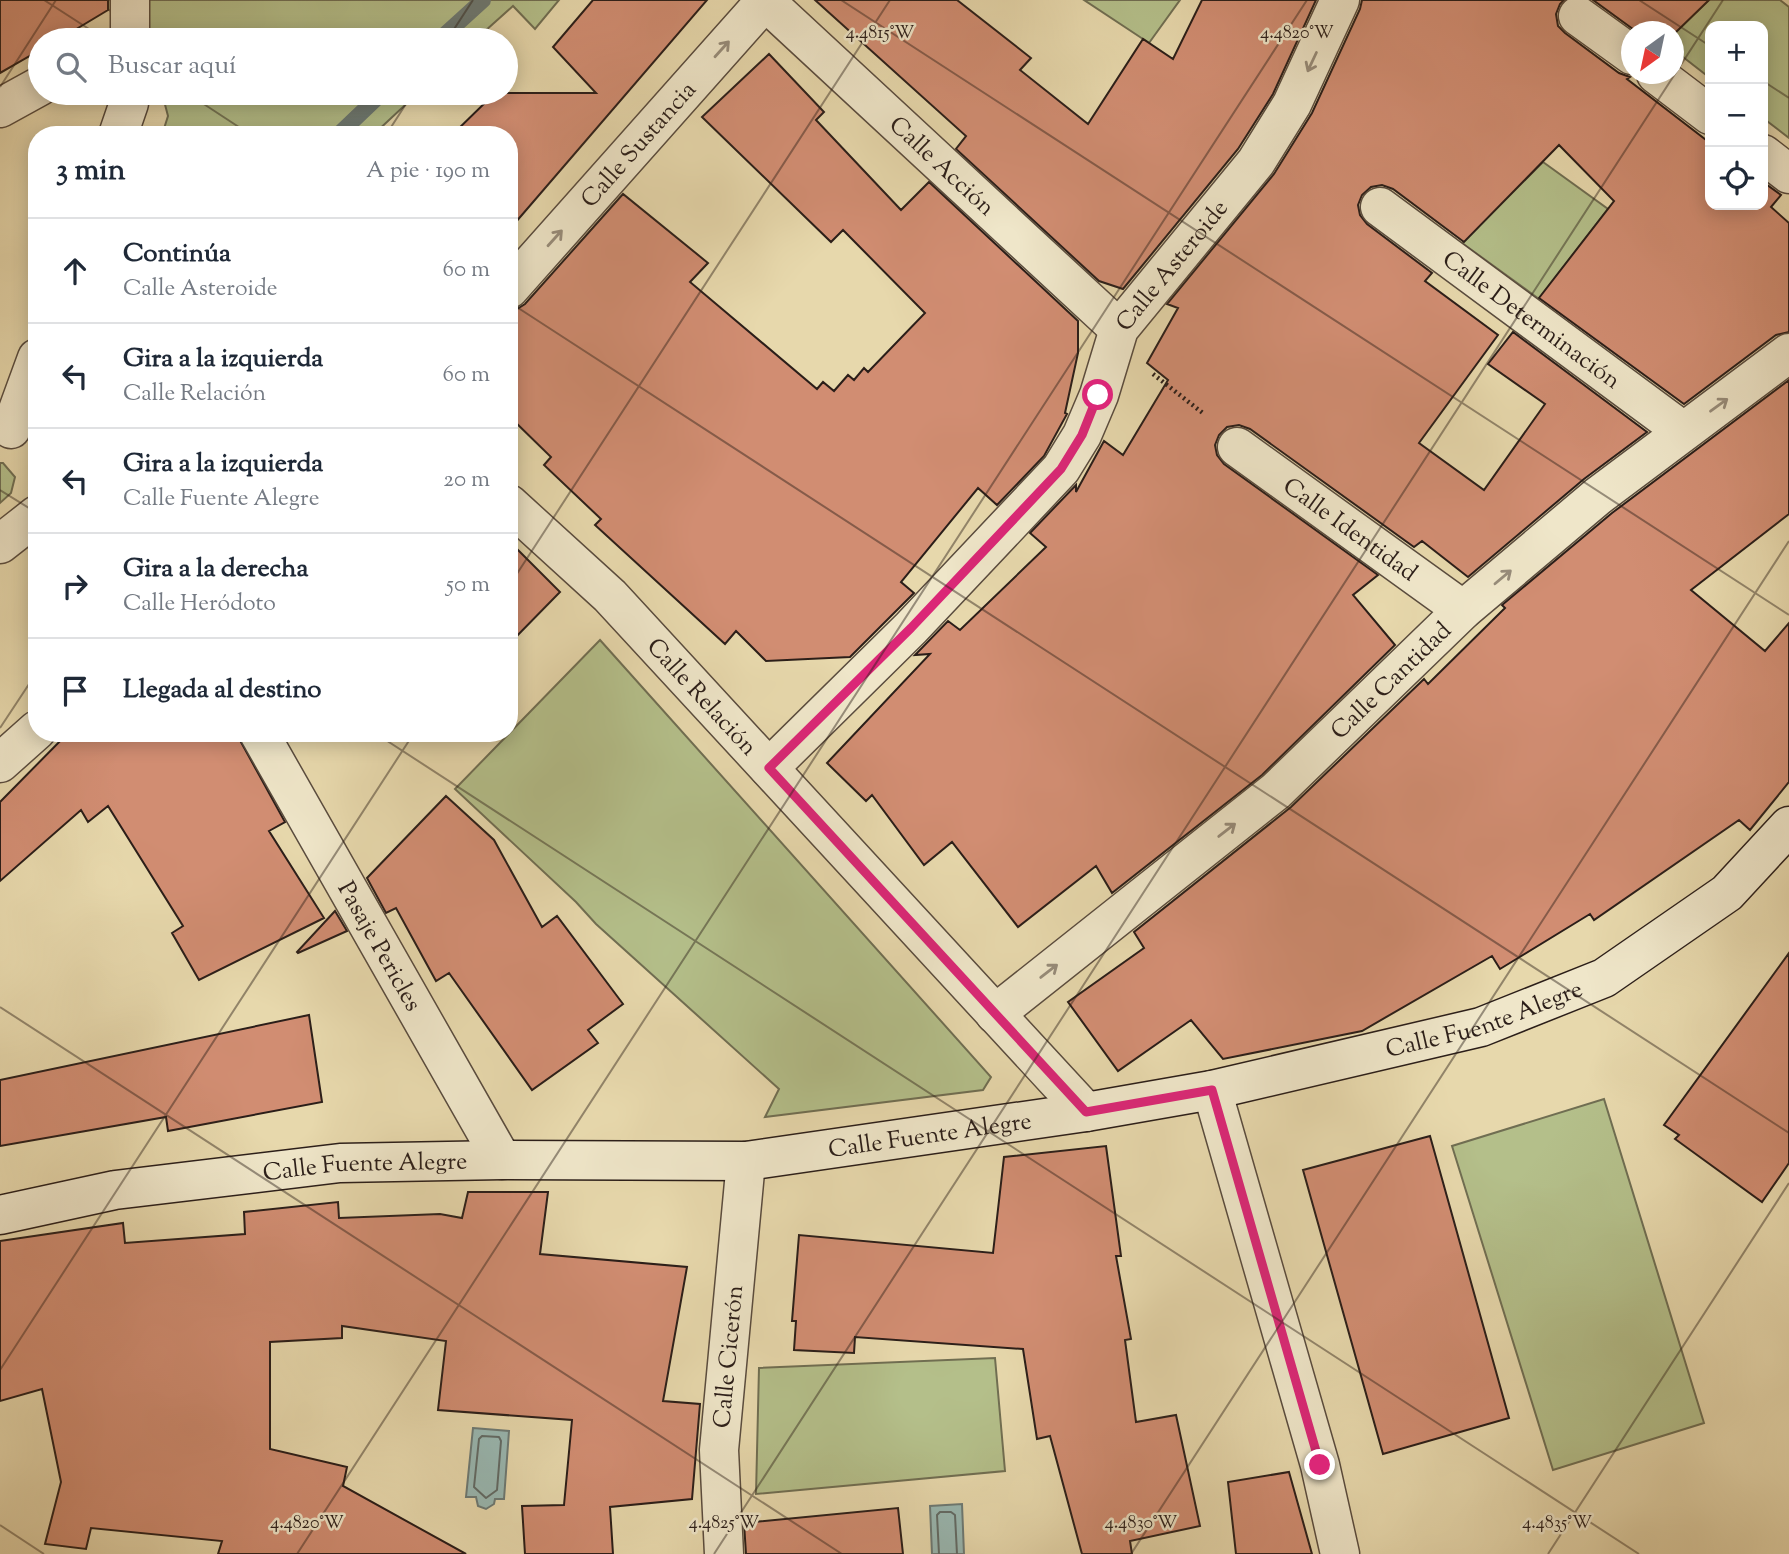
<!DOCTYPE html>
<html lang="es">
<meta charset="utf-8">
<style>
:root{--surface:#fff;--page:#f6f6f7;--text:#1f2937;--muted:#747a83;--line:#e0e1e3}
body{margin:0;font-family:"Sorts Mill Goudy",serif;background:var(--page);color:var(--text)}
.controls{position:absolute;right:21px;top:21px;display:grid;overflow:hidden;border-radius:14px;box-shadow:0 4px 18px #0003}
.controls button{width:63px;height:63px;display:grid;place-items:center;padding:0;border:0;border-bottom:2px solid var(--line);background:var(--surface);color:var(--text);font:35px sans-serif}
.compass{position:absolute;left:1621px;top:21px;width:63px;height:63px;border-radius:50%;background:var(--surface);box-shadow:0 4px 18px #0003;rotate:213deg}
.stop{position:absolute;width:21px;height:21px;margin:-16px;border:5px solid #db2777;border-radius:50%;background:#fff}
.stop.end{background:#db2777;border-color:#fff;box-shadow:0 2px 7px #0008}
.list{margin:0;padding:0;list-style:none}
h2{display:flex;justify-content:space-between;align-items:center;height:91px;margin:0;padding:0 28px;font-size:30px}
h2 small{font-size:23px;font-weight:400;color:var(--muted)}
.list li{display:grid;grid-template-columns:46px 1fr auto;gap:21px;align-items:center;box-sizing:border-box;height:105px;padding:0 28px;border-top:2px solid var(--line)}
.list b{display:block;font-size:26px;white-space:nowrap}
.list p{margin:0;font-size:23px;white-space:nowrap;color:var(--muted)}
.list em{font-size:23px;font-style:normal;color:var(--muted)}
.icon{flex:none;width:38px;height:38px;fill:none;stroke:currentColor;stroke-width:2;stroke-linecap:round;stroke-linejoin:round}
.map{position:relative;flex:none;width:1789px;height:1554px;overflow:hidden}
.search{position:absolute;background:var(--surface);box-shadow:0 4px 18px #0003;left:28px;top:28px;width:490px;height:77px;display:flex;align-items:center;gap:18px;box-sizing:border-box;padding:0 24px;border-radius:38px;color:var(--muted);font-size:26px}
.panel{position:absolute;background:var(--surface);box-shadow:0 4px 18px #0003;left:28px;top:126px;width:490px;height:616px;border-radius:28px}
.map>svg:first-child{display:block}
</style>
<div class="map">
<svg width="1789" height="1554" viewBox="0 0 1789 1554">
<rect width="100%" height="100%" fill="#e7d8ac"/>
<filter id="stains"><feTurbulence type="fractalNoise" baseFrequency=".00286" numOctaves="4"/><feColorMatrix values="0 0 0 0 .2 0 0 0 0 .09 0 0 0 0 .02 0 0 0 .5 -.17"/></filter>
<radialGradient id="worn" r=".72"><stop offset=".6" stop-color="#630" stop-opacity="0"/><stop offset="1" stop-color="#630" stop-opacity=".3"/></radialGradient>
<!-- green -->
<path fill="#b4bf8a" stroke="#706e52" stroke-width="2" d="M96 0H559L535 29 513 6 475 40H140L129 25Z
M1084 0H1180L1149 43Z
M1709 0H1780L1789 7V138L1763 118V26H1710V78L1674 50V34Z
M162 93H418L373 135H162L168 116Z
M1543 162 1608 209 1539 299 1462 243Z
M0 463H3L15 477 11 493 0 503Z
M600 640 991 1077 983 1090 765 1117 779 1089 596 924 576 902 455 789Z
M1604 1099 1704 1423 1553 1470 1452 1146Z
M995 1358 1005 1471 756 1494 759 1368Z"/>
<!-- water -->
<path fill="#99b8b2" stroke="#6d7a75" stroke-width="2" d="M473 1428 509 1431 504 1499H495L494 1504 486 1509 478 1506 476 1497H466Z
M962 1504 964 1554H932L930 1506Z"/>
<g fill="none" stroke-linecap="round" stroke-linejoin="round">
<!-- shore -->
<path stroke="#626b66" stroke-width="2" d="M482 1436 499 1437 501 1441 497 1490 486 1498 474 1487 479 1439Z
M939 1554 937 1515 940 1512H951L955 1515 957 1554"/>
<!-- stream -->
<path stroke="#6d7a75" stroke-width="16" d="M439 40 483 0
M338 135 382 93"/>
</g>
<!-- building -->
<path fill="#d18d72" stroke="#2b1e19" stroke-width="2" d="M0 0H108V10L58 40H40V50L0 73Z
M593 0H707L509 230V135H452L495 93H596L553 47Z
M815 0H957L1031 58 1020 70 1088 124 1143 39 1173 59 1202 0H1316L1273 94 1238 149 1123 289 1099 281 956 149 966 136Z
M1362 0H1564L1560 4 1556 14 1558 26 1565 33 1619 73 1630 77 1627 79 1710 143V205H1763V182L1781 195 1771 207 1789 223V332L1776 335 1684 404 1539 298 1614 201 1559 145 1464 242 1393 189 1382 185 1371 187 1362 195 1358 205 1360 215 1367 224 1432 273 1425 281 1498 335 1419 443 1484 490 1545 404 1488 364 1513 332 1647 432 1584 479 1468 577 1422 541 1414 547 1250 429 1239 425 1227 427 1219 435 1215 445 1217 455 1224 464 1378 575 1353 595 1395 645 1262 775 1112 893 1096 866 1018 927 952 842 924 865 872 795 866 801 827 763 930 654 915 655 948 621 960 630 1046 547 1030 533 1076 485V492L1104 441 1123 455 1168 380 1147 363 1178 308 1167 304 1274 174 1312 113 1360 9Z
M1593 0H1709L1674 34V32H1637Z
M769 54 824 112 816 120 901 210 929 182 1078 321V353L1065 413 1067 414 1044 456 997 505 978 488 901 582 914 593 850 657 766 661 736 631 725 644 595 525 601 519 544 465 551 457 509 416V310L517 309 525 304 623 194 708 263 690 282 817 389 823 382 834 391 848 375 854 380 864 368 868 372 925 313 843 230 831 242 702 117Z
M1789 380V514L1691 590 1765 651 1789 623V782L1750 830 1739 820 1594 920 1590 914 1500 969 1492 956 1362 1031 1223 1059 1191 1020 1118 1071 1068 1002 1144 948 1134 932 1291 807 1424 679 1428 684 1505 608 1502 605 1612 513Z
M509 541 560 592 509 644Z
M68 733H236L285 822 269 831 324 918 199 980 172 933 183 926 108 806 88 822 81 810 0 881V802Z
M446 796 494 840 542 927 557 916 623 1004 588 1030 598 1043 532 1090 449 973 436 981 396 908 386 913 367 878Z
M335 911 347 931 298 953 297 952Z
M1789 953V1163L1762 1202 1675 1139 1679 1135 1664 1125Z
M309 1015 322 1102 168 1131 166 1117 0 1146V1080Z
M1430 1136 1509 1418 1383 1454 1303 1170Z
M1106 1146 1121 1256H1116L1131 1339 1125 1340 1136 1422 1176 1415 1200 1526 1130 1541 1132 1554H1082L1050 1436 1037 1439 1023 1349 855 1337 854 1353 794 1350 796 1321H792L799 1235 993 1253 1004 1157Z
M468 1192H548L540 1254 687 1267 663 1401 700 1404 692 1499 610 1507 613 1554H525L522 1506 564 1505 572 1420 438 1410 446 1341 342 1326V1338L270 1342V1449L347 1467 343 1486 466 1554H218L222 1541 91 1528 86 1549 45 1544 61 1482 42 1389 0 1401V1241L123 1223 125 1243 245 1234 244 1212 338 1202 339 1218 440 1214 462 1218Z
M1289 1472 1312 1554H1236L1228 1482Z
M898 1508 903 1554H746L744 1523Z"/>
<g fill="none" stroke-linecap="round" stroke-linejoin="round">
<!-- street casing -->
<g stroke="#5a4c3e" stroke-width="41">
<g id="street">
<path d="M130 0V40"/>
<path id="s1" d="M765 1 1119 329"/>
<path d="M1578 16 1632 55"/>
<path d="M1656 74 1710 115"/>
<path d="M0 108 40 86"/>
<path d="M118 135 129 103V93"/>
<path d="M1763 154 1789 174"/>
<path id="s2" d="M1380 207 1683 431"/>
<path id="s3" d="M509 289 766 0"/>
<path d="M11 429 37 358"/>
<path id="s4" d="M1237 447 1463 610"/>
<path id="s5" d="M509 504 610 596 1086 1112"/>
<path d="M0 544 37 515"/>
<path id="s6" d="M259 733 502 1160"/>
<path d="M0 763 37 730"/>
<path id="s7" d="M769 768 911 628 1061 469 1082 435 1099 395 1119 329 1256 162 1292 104 1340 0"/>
<path id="s8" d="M995 1014 1276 791 1463 610 1598 496 1789 353"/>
<path d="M1212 1090 1320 1465 1340 1554"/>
<path id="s9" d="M724 1554 719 1450 746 1161"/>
</g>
</g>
<!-- secondary casing -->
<g stroke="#2b1e19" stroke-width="41">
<g id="secondary">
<path id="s10" d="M0 1215 115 1190 340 1163 502 1160 746 1161 1086 1112 1212 1090 1481 1027 1604 978 1727 893 1789 826"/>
</g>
</g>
<!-- path -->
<path stroke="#2b1e19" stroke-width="4.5" stroke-dasharray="2 3.5" stroke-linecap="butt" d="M1153 374 1204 414"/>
<!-- street -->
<use href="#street" stroke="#efe6c9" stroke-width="38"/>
<!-- secondary -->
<use href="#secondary" stroke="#efe6c9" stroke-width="38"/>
</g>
<!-- one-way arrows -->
<defs><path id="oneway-shaft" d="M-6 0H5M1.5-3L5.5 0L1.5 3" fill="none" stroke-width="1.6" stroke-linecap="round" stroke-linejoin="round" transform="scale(1.75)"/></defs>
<g stroke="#978c7a">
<use href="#oneway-shaft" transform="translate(722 49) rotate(-48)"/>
<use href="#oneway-shaft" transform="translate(1312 62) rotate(115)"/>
<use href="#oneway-shaft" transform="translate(555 238) rotate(-48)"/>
<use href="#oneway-shaft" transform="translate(1719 405) rotate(-36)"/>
<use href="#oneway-shaft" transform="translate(1503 577) rotate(-40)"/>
<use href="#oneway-shaft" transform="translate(1227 830) rotate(-38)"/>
<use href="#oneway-shaft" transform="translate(1049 971) rotate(-38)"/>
</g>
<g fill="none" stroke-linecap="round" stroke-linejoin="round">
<!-- route -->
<path stroke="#db2777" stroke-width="9" d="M1098 395 1082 435 1061 469 911 628 769 768 1086 1112 1212 1090 1320 1465"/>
</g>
<!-- ticks -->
<path fill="none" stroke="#2b1e19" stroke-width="2" stroke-opacity="0.45" d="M44 0 106 40M841 0 1789 615M1639 0 1710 46M447 40 473 0M1763 81 1789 98M0 87 56 0M187 93 251 135M386 135 413 93M509 302 1789 1133M0 490 37 513M509 586 890 0M0 728 37 672M375 733 1639 1554M0 1007 842 1554M0 1370 414 733M0 1525 44 1554M297 1554 1307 0M714 1554 1723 0M1131 1554 1789 541M1548 1554 1789 1183"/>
<g text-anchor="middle" stroke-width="5" stroke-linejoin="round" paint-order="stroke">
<!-- street labels -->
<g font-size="24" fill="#2b1e19" stroke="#efe6c9">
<text dy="8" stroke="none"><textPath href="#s3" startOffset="194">Calle Sustancia</textPath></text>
<text dy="8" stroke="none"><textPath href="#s1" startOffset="242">Calle Acción</textPath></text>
<text dy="8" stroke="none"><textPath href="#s7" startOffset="653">Calle Asteroide</textPath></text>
<text dy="8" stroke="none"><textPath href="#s2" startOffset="189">Calle Determinación</textPath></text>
<text dy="8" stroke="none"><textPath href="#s4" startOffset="140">Calle Identidad</textPath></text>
<text dy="8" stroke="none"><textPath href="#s8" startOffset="518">Calle Cantidad</textPath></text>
<text dy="8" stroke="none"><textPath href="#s5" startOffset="273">Calle Relación</textPath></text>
<text dy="8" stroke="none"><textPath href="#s6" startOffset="245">Pasaje Pericles</textPath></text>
<text dy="8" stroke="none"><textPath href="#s10" startOffset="1503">Calle Fuente Alegre</textPath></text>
<text dy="8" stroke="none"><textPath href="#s10" startOffset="936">Calle Fuente Alegre</textPath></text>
<text dy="8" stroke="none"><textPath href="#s10" startOffset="369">Calle Fuente Alegre</textPath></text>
<text dy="8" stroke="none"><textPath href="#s9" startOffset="198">Calle Cicerón</textPath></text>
</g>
</g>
<g font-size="18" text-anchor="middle" fill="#2b1e19" stroke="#efe6c9" stroke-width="5" stroke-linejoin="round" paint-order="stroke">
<text x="880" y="38">4.4815°W</text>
<text x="1297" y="38">4.4820°W</text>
<text x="307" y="1528">4.4820°W</text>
<text x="724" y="1528">4.4825°W</text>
<text x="1141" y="1528">4.4830°W</text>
<text x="1557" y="1528">4.4835°W</text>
</g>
<rect width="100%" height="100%" filter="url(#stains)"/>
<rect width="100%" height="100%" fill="url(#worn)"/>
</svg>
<div class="controls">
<button>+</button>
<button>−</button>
<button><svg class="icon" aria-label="locate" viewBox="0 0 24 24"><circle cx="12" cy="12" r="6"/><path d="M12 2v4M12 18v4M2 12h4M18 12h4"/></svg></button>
</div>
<svg class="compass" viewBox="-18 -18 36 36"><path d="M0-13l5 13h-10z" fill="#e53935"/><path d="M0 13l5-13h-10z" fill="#747a83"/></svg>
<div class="stop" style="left:1098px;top:395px"></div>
<div class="stop end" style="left:1320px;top:1465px"></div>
<div class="search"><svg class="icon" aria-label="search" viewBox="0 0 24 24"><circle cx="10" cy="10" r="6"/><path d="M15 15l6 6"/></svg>Buscar aquí</div>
<section class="panel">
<h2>3 min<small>A pie · 190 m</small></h2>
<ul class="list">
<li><svg class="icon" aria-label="ahead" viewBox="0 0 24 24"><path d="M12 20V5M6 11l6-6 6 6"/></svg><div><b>Continúa</b><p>Calle Asteroide</p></div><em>60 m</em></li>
<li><svg class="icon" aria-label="left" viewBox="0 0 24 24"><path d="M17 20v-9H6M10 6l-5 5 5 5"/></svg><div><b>Gira a la izquierda</b><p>Calle Relación</p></div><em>60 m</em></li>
<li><svg class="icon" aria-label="left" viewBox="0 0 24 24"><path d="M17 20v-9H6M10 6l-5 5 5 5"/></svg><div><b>Gira a la izquierda</b><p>Calle Fuente Alegre</p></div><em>20 m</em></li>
<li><svg class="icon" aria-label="right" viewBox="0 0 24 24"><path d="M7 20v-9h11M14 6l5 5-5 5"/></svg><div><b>Gira a la derecha</b><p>Calle Heródoto</p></div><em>50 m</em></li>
<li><svg class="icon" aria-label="arrive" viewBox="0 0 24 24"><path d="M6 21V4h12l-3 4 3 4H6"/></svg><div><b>Llegada al destino</b></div></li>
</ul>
</section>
</div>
